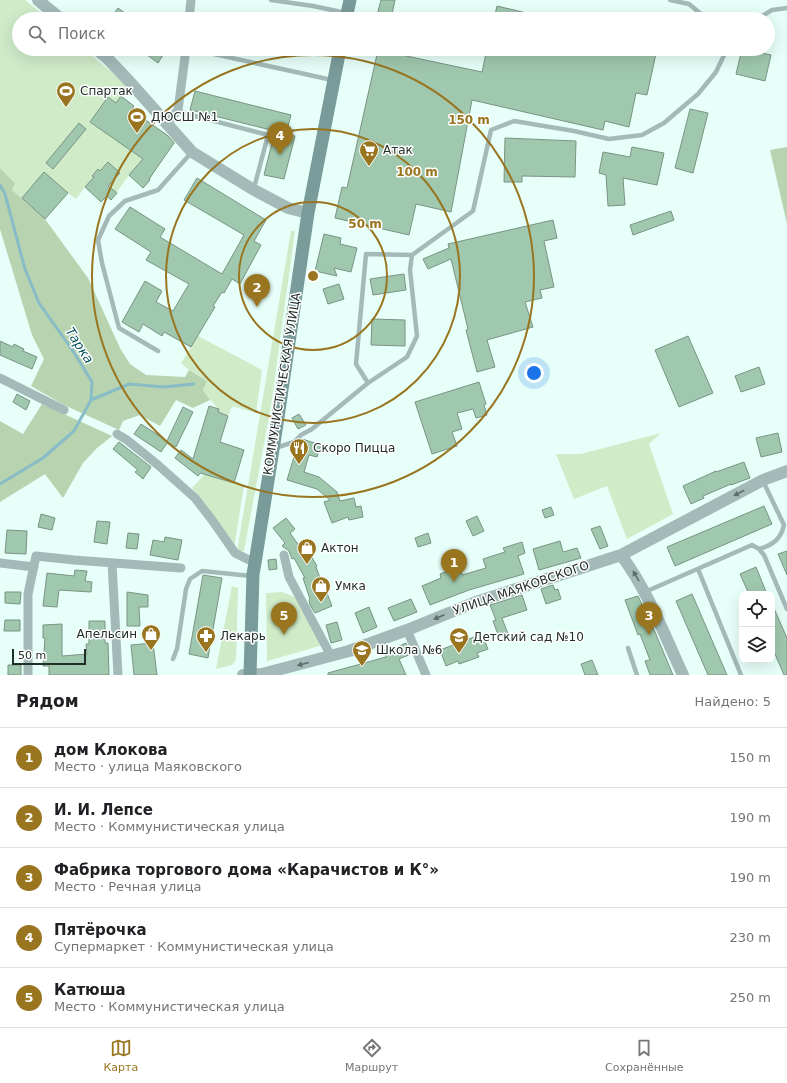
<!DOCTYPE html>
<html lang="ru">
<meta charset="utf-8">
<style>
:root{--surface:#fff;--page:#f6f6f6;--text:#202124;--muted:#757577;--line:#e0e0e0;--accent:#997520}
body{margin:0;font-family:"DejaVu Sans",sans-serif;background:var(--page);color:var(--text)}
.controls{position:absolute;right:12px;bottom:12px;display:grid;overflow:hidden;border-radius:8px;box-shadow:0 4px 16px #0002}
.controls button{width:36px;height:36px;display:grid;place-items:center;padding:0;border:0;border-bottom:1px solid var(--line);background:var(--surface);color:var(--text);font:20px sans-serif}
.scale{position:absolute;left:12px;bottom:10px;width:74px;box-sizing:border-box;padding-left:4px;border:2px solid #222e2a;border-top:0;font-size:11px;line-height:14px;white-space:nowrap;color:#222e2a;-webkit-text-stroke:3px #fff;paint-order:stroke}
.you{position:absolute;left:534px;top:373px;width:14px;height:14px;margin:-10px;border:3px solid #fff;border-radius:50%;background:#1a73e8;box-shadow:0 0 0 6px #1a73e833}
.badge{display:grid;place-items:center;width:26px;height:26px;border-radius:50%;background:var(--accent);color:#fff;font-size:13px;font-weight:700}
.pin{position:absolute;translate:-50% -33px;filter:drop-shadow(0 1px 2px #0008)}
.pin::after{content:'';position:absolute;top:21px;width:14px;height:12px;background:inherit;clip-path:polygon(0 0,100% 0,50% 100%)}
.list{margin:0;padding:0;list-style:none}
h2{display:flex;justify-content:space-between;align-items:center;height:52px;margin:0;padding:0 16px;font-size:17px}
h2 small{font-size:13px;font-weight:400;color:var(--muted)}
.list li{display:grid;grid-template-columns:26px 1fr auto;gap:12px;align-items:center;box-sizing:border-box;height:60px;padding:0 16px;border-top:1px solid var(--line)}
.list b{display:block;font-size:15px;white-space:nowrap}
.list p{margin:0;font-size:13px;white-space:nowrap;color:var(--muted)}
.list em{font-size:13px;font-style:normal;color:var(--muted)}
.icon{flex:none;width:22px;height:22px;fill:none;stroke:currentColor;stroke-width:2;stroke-linecap:round;stroke-linejoin:round}
.map{position:relative;flex:none;width:787px;height:675px;overflow:hidden}
.search{position:absolute;background:var(--surface);box-shadow:0 4px 16px #0002;left:12px;right:12px;top:12px;height:44px;display:flex;align-items:center;gap:10px;box-sizing:border-box;padding:0 14px;border-radius:22px;color:var(--muted);font-size:15px}
.sheet{height:352px;background:var(--surface)}
nav{display:flex;justify-content:space-around;align-items:center;box-sizing:border-box;height:56px;border-top:1px solid var(--line);background:var(--surface);font-size:11px;color:var(--muted)}
nav a{display:grid;justify-items:center;gap:2px}
nav .on{color:var(--accent)}
.map>svg:first-child{display:block}
</style>
<div class="map">
<svg width="787" height="675" viewBox="0 0 787 675">
<rect width="100%" height="100%" fill="#e6fff8"/>
<!-- green -->
<path fill="#cfebc8" d="M0 0H25L48 19H19V49H84L128 86 121 96 134 106 132 110 176 141 156 169 150 180 143 188 129 175 111 200 107 196 85 187 76 199 68 193 45 219 12 190 15 183 0 168Z
M291 231H295L271 406 244 551H237Z
M198 336 262 370 256 413 232 406 228 416 218 412 219 409 210 400 203 390 207 381 189 370 181 363Z
M661 433 649 444 673 514 627 539 607 486 574 499 556 454H581Z
M205 474 244 486 234 548 192 488Z
M232 586 238 588 236 660 232 665 216 669Z
M282 592 297 598 323 645 267 661 266 593Z"/>
<!-- forest -->
<path fill="#b7d3b0" d="M787 147V224L770 150Z
M0 168 15 183 12 190 45 219 88 278 120 348 130 364 146 375 185 377 189 370 207 381 203 390 210 400 193 408 176 400 160 426 140 415 123 421 119 430 64 405 31 386 44 359 32 335 0 229Z
M42 404 112 436 97 448 83 463 63 498 45 474 0 502V421L23 434Z"/>
<g fill="none" stroke-linecap="round" stroke-linejoin="round">
<!-- stream -->
<path stroke="#88bcc7" stroke-width="3" d="M0 185 5 194 25 269 39 303 73 351 92 382 91 400 74 431 43 458 0 484
M91 400 129 384 164 387 194 384"/>
</g>
<!-- building -->
<path fill="#9fc8ae" stroke="#7b9384" d="M381 0H395L391 19H376Z
M497 6 539 16V19H494Z
M118 8 133 19H110Z
M139 49H161L165 52 158 63Z
M487 49H657L647 95 636 93 629 127 605 121 603 130 472 100 451 212 416 204 409 235 335 218 342 187 347 188 378 50 482 72Z
M742 49 771 55 765 81 736 74Z
M195 91 291 115 286 134 295 136 284 179 264 175 275 131 190 110Z
M121 96 134 106 131 110 167 135 174 143 149 179 150 180 143 188 129 175 143 159 90 122 108 97 116 103Z
M690 109 708 113 693 173 675 168Z
M79 123 86 129 53 169 46 163Z
M505 138 576 141 575 177 522 176V182H504Z
M632 147 664 153 657 185 623 178 625 205 608 206 606 175 599 173 603 152 630 157Z
M108 162 120 173 108 186 117 193 111 200 107 196 101 202 85 187 94 177 92 176 98 169 100 171Z
M44 172 68 193 45 219 22 198Z
M197 178 266 220 254 241 261 245 240 284 232 279 224 293 222 292 213 306 215 307 191 347 164 332 162 336 143 324 139 332 122 322 145 281 162 291 156 302 173 311 189 284 146 260 151 252 115 229 130 207 165 229 160 237 222 274 244 235 184 200Z
M671 211 674 220 633 235 630 225Z
M553 220 557 238 544 241 554 287 540 290 542 298 525 302 533 327 487 340 495 367 477 372 466 330 468 329 451 259 428 269 423 259 449 248 448 244Z
M324 234 341 238 340 244 357 248 351 272 334 268 337 276 315 271Z
M404 274 406 290 373 295 370 279Z
M339 284 344 299 328 304 323 289Z
M372 319 405 320V346L371 345Z
M688 336 713 393 679 407 655 350Z
M0 341 13 347 14 344 24 349 23 351 37 357 32 369 0 355Z
M759 367 765 384 741 392 735 376Z
M479 382 486 404 484 405 487 415 476 418 473 409 457 413 462 429 452 432 457 446 432 454 415 402Z
M17 394 30 401 26 410 13 402Z
M209 406 219 409 218 412 228 416 220 442 244 450 234 483 200 473 198 476 175 458 181 450 193 459Z
M183 407 193 412 176 447 167 443 161 452 134 434 141 424 167 441Z
M299 414 306 425 298 429 292 418Z
M778 433 782 452 761 457 756 438Z
M302 439 321 445 317 457 309 455 304 472 319 477 337 492 340 501 354 498 356 507 361 506 363 517 349 520 348 517 332 523 324 502 330 500 317 489 287 480 298 444Z
M119 442 151 467 143 479 135 472 138 470 113 449Z
M744 462 750 478 731 485V484L703 496 704 498 691 504 683 486 716 471V472Z
M764 506 772 524 675 566 667 547Z
M551 507 554 515 545 518 542 510Z
M41 514 55 518 52 530 38 527Z
M477 516 484 531 473 536 466 521Z
M286 518 295 529 290 533 308 558 311 556 317 566 316 567 326 594 327 593 332 606 315 613 310 605 309 600 310 599 303 578H305L294 558 292 559 289 551 282 546 285 543 273 528Z
M97 521 110 522 107 544 94 542Z
M600 526 608 546 600 549 591 529Z
M7 530 27 531 26 554 5 553Z
M128 533 139 534 137 549 126 548Z
M428 533 431 543 418 547 415 538Z
M165 537 182 540 178 560 150 555 153 540 164 542Z
M560 541 563 552 577 548 581 558 539 570 533 549Z
M522 542 525 553 518 556 524 574 469 590 430 605 422 586 441 578 440 574 460 567 462 575 486 568 483 559 505 552 503 548Z
M787 551V575L778 554Z
M276 559 277 569 269 570 268 560Z
M756 567 767 594H749L740 574Z
M75 570 87 571 85 581 92 582 91 592 59 590 57 607 43 606 47 573 74 576Z
M203 575 222 578 208 658 189 654Z
M553 585 555 590 558 589 561 599 546 604 541 589Z
M5 592H21L20 604 5 603Z
M127 592 148 595V607H139L140 626H127Z
M692 594 727 675H708L676 601Z
M522 595 527 610 502 618 508 634 499 637 493 621 496 620 490 605Z
M638 596 655 632 673 675H650L645 661 650 660 640 634 638 635 625 600Z
M411 599 417 612 394 621 388 608Z
M772 604 787 638V675H784L772 647Z
M369 607 377 627 363 633 355 613Z
M5 620H20V631H4Z
M89 621H105V643H108L109 675H49V666H43L45 638H43V625L62 624V656L87 654 86 644H89Z
M337 622 342 640 331 643 326 625Z
M482 634 488 649 477 653 479 657 459 664 458 661 446 666 440 650Z
M153 643 157 675H134L131 645Z
M406 643 411 654 399 659 406 675H328V673L386 657 383 650 394 646 395 648Z
M592 660 598 675H585L581 664Z
M8 665H21V675H8Z"/>
<g fill="none" stroke-linecap="round" stroke-linejoin="round">
<!-- service -->
<path stroke="#a3bab9" stroke-width="4.5" d="M271 0 313 6 346 13
M670 0 689 4 707 19
M757 19 772 10 787 8
M195 49 200 51 332 80
M178 110 187 114 268 135 254 188
M158 351 119 328 102 263 98 240 109 216 125 201 158 190 191 153
M368 383 356 364 366 254 412 255
M275 448 294 442 301 435 312 429 368 383 407 357 417 336 410 270 412 255 473 211 491 130 514 121 574 131 609 139 642 135 664 123 698 94 716 72 727 49
M759 549C773 545 781 539 784 525L763 481
M698 569 741 675
M645 592 752 545 759 549 764 555 787 609
M628 648 637 675
M173 659 177 649 186 589 190 579 202 571 251 576"/>
<!-- minor -->
<path stroke="#a3bab9" stroke-width="9" d="M189 19 191 0
M167 123 178 110 186 49
M0 378 64 410
M117 434 127 440 158 465 195 498 212 520 235 553 255 563
M284 555 289 577 331 656
M0 563 34 567
M112 563 118 675
M407 630 426 675
M28 675V594L36 556 74 560 181 568"/>
<!-- tertiary -->
<path stroke="#a3bab9" stroke-width="12" d="M38 0 61 19
M96 49 107 58 129 81 192 152 254 190 288 208 308 213
M621 555C648 591 664 634 683 675
M243 675 262 674 349 651 407 630 476 602 621 555 763 480 787 471"/>
<!-- secondary -->
<path stroke="#799b9a" stroke-width="13" d="M346 19 350 0
M250 675 253 574 255 563 277 424 308 213 340 49"/>
</g>
<!-- one-way arrows -->
<defs><path id="oneway-solid" d="M-6-.8H1V-3.2L6.5 0L1 3.2V.8H-6Z"/></defs>
<g fill="#5c6d6a">
<use href="#oneway-solid" transform="translate(739 493) rotate(152)"/>
<use href="#oneway-solid" transform="translate(636 576) rotate(-120)"/>
<use href="#oneway-solid" transform="translate(439 617) rotate(157)"/>
<use href="#oneway-solid" transform="translate(303 664) rotate(165)"/>
</g>
<!-- distance rings -->
<g fill="none" stroke="#997520" stroke-width="2">
<circle cx="313" cy="276" r="74"/>
<circle cx="313" cy="276" r="147"/>
<circle cx="313" cy="276" r="221"/>
</g>
<!-- icons -->
<defs>
<g id="stadium-pin" transform="scale(1)"><path d="M0 17L-7.5 6A9.5 9.5 0 1 1 7.5 6Z" fill="#997520" stroke="#fff"/><path d="M0-5a6.5 5 0 1 0 0 10a6.5 5 0 1 0 0-10ZM-3.5-1.8h7v3.6h-7Z" fill="#fff"/></g>
<g id="supermarket-pin" transform="scale(1)"><path d="M0 17L-7.5 6A9.5 9.5 0 1 1 7.5 6Z" fill="#997520" stroke="#fff"/><path d="M-6-5.5h2.5l.6 2H6L4.5 2H-2.5L-4.4-4H-6ZM-1.5 3.2a1.3 1.3 0 1 0 .1 0ZM3 3.2a1.3 1.3 0 1 0 .1 0Z" fill="#fff"/></g>
<g id="restaurant-pin" transform="scale(1)"><path d="M0 17L-7.5 6A9.5 9.5 0 1 1 7.5 6Z" fill="#997520" stroke="#fff"/><path d="M-5-6h1v4h1v-4h1v4h1v-4h1v5L-1.5 .5V6h-2V.5L-5-1ZM5-6V6H3V1.5H1.5Q1.5-4 5-6Z" fill="#fff"/></g>
<g id="shop-pin" transform="scale(1)"><path d="M0 17L-7.5 6A9.5 9.5 0 1 1 7.5 6Z" fill="#997520" stroke="#fff"/><path d="M-5-2.5h2.3a2.7 3.5 0 0 1 5.4 0H5L5.5 6h-11ZM-1.5-2.5h3a1.5 2.3 0 0 0-3 0Z" fill="#fff"/></g>
<g id="pharmacy-pin" transform="scale(1)"><path d="M0 17L-7.5 6A9.5 9.5 0 1 1 7.5 6Z" fill="#997520" stroke="#fff"/><path d="M-2-6h4v4h4v4h-4v4h-4v-4h-4v-4h4Z" fill="#fff"/></g>
<g id="school-pin" transform="scale(1)"><path d="M0 17L-7.5 6A9.5 9.5 0 1 1 7.5 6Z" fill="#997520" stroke="#fff"/><path d="M0-5L7-2L0 1L-7-2ZM-4 1L0 2.5L4 1V4Q0 6-4 4Z" fill="#fff"/></g>
</defs>
<g fill-rule="evenodd">
<use href="#stadium-pin" x="66" y="91"/>
<use href="#stadium-pin" x="137" y="117"/>
<use href="#supermarket-pin" x="369" y="150"/>
<use href="#restaurant-pin" x="299" y="448"/>
<use href="#shop-pin" x="307" y="548"/>
<use href="#shop-pin" x="321" y="586"/>
<use href="#shop-pin" x="151" y="634"/>
<use href="#pharmacy-pin" x="206" y="636"/>
<use href="#school-pin" x="459" y="637"/>
<use href="#school-pin" x="362" y="650"/>
</g>
<g text-anchor="middle" stroke-width="3" stroke-linejoin="round" paint-order="stroke">
<!-- poi labels -->
<g font-size="12" fill="#222e2a" stroke="#fff" text-anchor="start">
<text x="80" y="95">Спартак</text>
<text x="151" y="121">ДЮСШ №1</text>
<text x="383" y="154">Атак</text>
<text x="313" y="452">Скоро Пицца</text>
<text x="321" y="552">Актон</text>
<text x="335" y="590">Умка</text>
<text x="137" y="638" text-anchor="end">Апельсин</text>
<text x="220" y="640">Лекарь</text>
<text x="473" y="641">Детский сад №10</text>
<text x="376" y="654">Школа №6</text>
</g>
<!-- street labels -->
<g font-size="12" fill="#222e2a" stroke="#fff">
<text transform="translate(282 384) rotate(-81)" y="4">КОММУНИСТИЧЕСКАЯ УЛИЦА</text>
<text transform="translate(521 588) rotate(-19)" y="4">УЛИЦА МАЯКОВСКОГО</text>
</g>
<!-- water labels -->
<g font-size="13" font-style="italic" fill="#04535f" stroke="#fff">
<text transform="translate(80 345) rotate(57)" y="5">Тарка</text>
</g>
</g>
<circle cx="313" cy="276" r="6" fill="#997520" stroke="#fff" stroke-width="2"/>
<g font-size="12" text-anchor="middle" font-weight="bold" fill="#997520" stroke="#fff" stroke-width="3" stroke-linejoin="round" paint-order="stroke">
<text x="469" y="124">150 m</text>
<text x="417" y="176">100 m</text>
<text x="365" y="228">50 m</text>
</g>
</svg>
<div class="controls">
<button><svg class="icon" aria-label="locate" viewBox="0 0 24 24"><circle cx="12" cy="12" r="6"/><path d="M12 2v4M12 18v4M2 12h4M18 12h4"/></svg></button>
<button><svg class="icon" aria-label="layers" viewBox="0 0 24 24"><path d="M12 4l9 5-9 5-9-5zM3 14l9 5 9-5"/></svg></button>
</div>
<div class="scale">50 m</div>
<div class="you"></div>
<div class="pin badge" style="left:454px;top:582px">1</div>
<div class="pin badge" style="left:257px;top:307px">2</div>
<div class="pin badge" style="left:649px;top:635px">3</div>
<div class="pin badge" style="left:280px;top:155px">4</div>
<div class="pin badge" style="left:284px;top:635px">5</div>
<div class="search"><svg class="icon" aria-label="search" viewBox="0 0 24 24"><circle cx="10" cy="10" r="6"/><path d="M15 15l6 6"/></svg>Поиск</div>
</div>
<section class="sheet">
<h2>Рядом<small>Найдено: 5</small></h2>
<ul class="list">
<li><span class="badge">1</span><div><b>дом Клокова</b><p>Место · улица Маяковского</p></div><em>150 m</em></li>
<li><span class="badge">2</span><div><b>И. И. Лепсе</b><p>Место · Коммунистическая улица</p></div><em>190 m</em></li>
<li><span class="badge">3</span><div><b>Фабрика торгового дома «Карачистов и К°»</b><p>Место · Речная улица</p></div><em>190 m</em></li>
<li><span class="badge">4</span><div><b>Пятёрочка</b><p>Супермаркет · Коммунистическая улица</p></div><em>230 m</em></li>
<li><span class="badge">5</span><div><b>Катюша</b><p>Место · Коммунистическая улица</p></div><em>250 m</em></li>
</ul>
</section>
<nav>
<a class="on"><svg class="icon" aria-label="map" viewBox="0 0 24 24"><path d="M3 6l6-2 6 2 6-2v14l-6 2-6-2-6 2zM9 4v14M15 6v14"/></svg>Карта</a>
<a><svg class="icon" aria-label="directions" viewBox="0 0 24 24"><path d="M12 3l9 9-9 9-9-9zM9 14v-3h6M13 9l2 2-2 2"/></svg>Маршрут</a>
<a><svg class="icon" aria-label="saved" viewBox="0 0 24 24"><path d="M7 4h10v16l-5-4-5 4z"/></svg>Сохранённые</a>
</nav>
